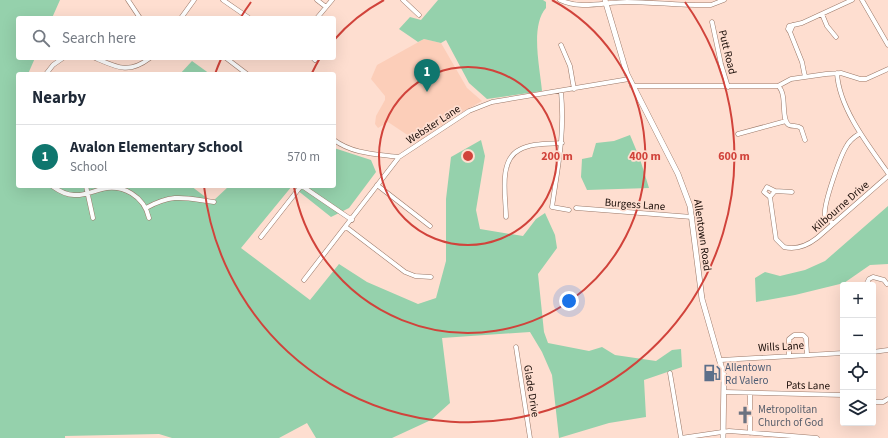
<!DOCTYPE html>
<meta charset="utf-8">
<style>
:root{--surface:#fff;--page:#f6f6f7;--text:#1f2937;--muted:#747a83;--line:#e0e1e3;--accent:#0f766e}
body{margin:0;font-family:"Source Sans 3",sans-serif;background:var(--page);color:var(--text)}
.controls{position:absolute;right:12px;bottom:12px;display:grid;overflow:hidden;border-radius:4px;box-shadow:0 4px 16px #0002}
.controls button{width:36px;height:36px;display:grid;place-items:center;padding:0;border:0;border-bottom:1px solid var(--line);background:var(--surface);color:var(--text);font:20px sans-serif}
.you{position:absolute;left:569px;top:301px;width:14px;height:14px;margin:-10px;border:3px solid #fff;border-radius:50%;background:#1a73e8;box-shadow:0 0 0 6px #1a73e833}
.badge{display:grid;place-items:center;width:26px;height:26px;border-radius:50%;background:var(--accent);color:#fff;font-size:13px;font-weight:700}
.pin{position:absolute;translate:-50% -33px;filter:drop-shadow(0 1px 2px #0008)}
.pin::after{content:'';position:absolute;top:21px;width:14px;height:12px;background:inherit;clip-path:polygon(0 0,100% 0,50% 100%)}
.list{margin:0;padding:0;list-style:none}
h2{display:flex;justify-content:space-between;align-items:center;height:52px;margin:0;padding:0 16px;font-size:17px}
h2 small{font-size:13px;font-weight:400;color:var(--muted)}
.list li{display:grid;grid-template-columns:26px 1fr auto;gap:12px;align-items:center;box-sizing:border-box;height:64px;padding:0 16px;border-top:1px solid var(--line)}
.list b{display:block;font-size:15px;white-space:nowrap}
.list p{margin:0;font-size:13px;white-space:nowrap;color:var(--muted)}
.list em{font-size:13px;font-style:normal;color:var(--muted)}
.icon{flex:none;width:22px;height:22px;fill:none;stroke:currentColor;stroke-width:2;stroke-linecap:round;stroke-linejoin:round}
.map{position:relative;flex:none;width:888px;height:438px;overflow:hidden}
.search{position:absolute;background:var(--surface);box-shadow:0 4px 16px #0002;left:16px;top:16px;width:320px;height:44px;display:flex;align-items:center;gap:10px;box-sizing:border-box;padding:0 14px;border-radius:4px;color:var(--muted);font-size:15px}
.panel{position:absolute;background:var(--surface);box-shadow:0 4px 16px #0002;left:16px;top:72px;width:320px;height:116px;border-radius:4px}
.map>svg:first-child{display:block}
</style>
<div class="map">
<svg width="888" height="438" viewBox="0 0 888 438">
<rect width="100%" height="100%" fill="#feded0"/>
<!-- built -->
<path fill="#fcceb9" d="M424 39 441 43 467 88 482 101 454 117 418 142 388 122 378 128 375 124 376 116 385 100V96L371 79 377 65Z"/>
<!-- green -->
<path fill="#95d1ac" d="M0 0H60L52 18H18V58H35L28 74H18V186H191L212 202 229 186H334V148L371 160 376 172 349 208 331 217 292 186 241 248 310 300 339 264 367 282 418 304 436 298 446 261V199L451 157 481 140 485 156 476 210 480 229 523 236 536 219 545 213 555 235 557 248 538 274 544 332 548 343 589 351 602 347 615 355 656 361 672 350 681 349 682 367 644 380 646 417 609 423 559 438 552 375 542 352 530 332 442 338 450 403 431 420 392 438H316L307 423 279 438H172L159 434 65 436V438H0Z
M438 0H543L546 2V8C530 26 540 68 542 91L487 99 469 83 446 40 441 43 424 39 418 42 399 29 410 17 421 20Z
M192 61 210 74H180Z
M630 135 640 159 649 188 587 190 581 177 582 159 592 157 596 143 614 141Z
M888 206V264L870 265 844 283 795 295 756 302 755 278 765 272 780 276 805 270 825 261Z"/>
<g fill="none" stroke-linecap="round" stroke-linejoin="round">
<!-- minor casing -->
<g stroke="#9a7868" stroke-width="5">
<path id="minor" d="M128 0 140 18
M223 0 249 18
M317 0 326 7
M403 0 419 15
M560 0C581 10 604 2 627 2 655 2 683 6 711 5L724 0
M862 0 888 45
M822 14 827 26 836 37
M181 18 194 0
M317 18 332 0
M712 22 721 64 728 87
M793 25 790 32 802 62 805 77
M790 32 788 29 789 26 802 23 852 0
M561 45 570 66 574 89
M95 58C118 68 129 74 150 58
M226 58 247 74
M313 58 315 60
M837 73C839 108 868 145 888 173
M46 74 53 65 63 58
M632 86H778L791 79 826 74 841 73 860 79H866L888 69
M778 86C788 94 780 120 789 125 793 127 797 125 801 128L805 140
M561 91C565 135 558 165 552 207L569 210
M738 134 786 121
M334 140C353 154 376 154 399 157
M377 185 430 226
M52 186C59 191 66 195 74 195 84 196 93 191 102 189 123 184 144 196 149 218
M86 186 93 218
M302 186 352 220
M775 191 770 197 776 239 784 247C796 250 808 245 817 238L888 176
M770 197 764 192 767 187 775 191 792 192
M146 208C174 193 184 198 214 202
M576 208 692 217
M506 217C506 198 498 161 519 150 531 143 548 144 562 143
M833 224 825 215C823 205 840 157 846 147 849 141 854 137 859 134
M346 227 405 272 415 276 431 277
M261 237 301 186
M304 280 399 157 469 111 492 102 629 79
M866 285 869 279 873 277 884 280 887 284
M516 347 530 438
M873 352 888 350
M789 355V339L794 335H803L806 338 807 354
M721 360 843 353
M670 373 681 438
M725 392 843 395
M873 402H883L888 399
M750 433V393
M681 438 729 431 817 438"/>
</g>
<!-- major casing -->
<g stroke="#9a7868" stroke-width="6">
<path id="major" d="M605 0 627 74 678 174 690 206 702 299 724 376 723 438"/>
</g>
<!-- minor -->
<use href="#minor" stroke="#fff" stroke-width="4"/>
<!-- major -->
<use href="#major" stroke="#fff" stroke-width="5"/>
</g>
<!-- distance rings -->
<g fill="none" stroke="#d1433b" stroke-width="2">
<circle cx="468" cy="156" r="89"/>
<path d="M312 73A177 177 0 0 1 320 58M334 40A177 177 0 0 1 384 0M552 0A177 177 0 1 1 294 187"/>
<path d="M215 74A266 266 0 0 1 221 59M241 17A266 266 0 0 1 251 2M685 2A266 266 0 1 1 204 186"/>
</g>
<!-- icons -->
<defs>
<g id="fuel-bare" transform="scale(1.38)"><path d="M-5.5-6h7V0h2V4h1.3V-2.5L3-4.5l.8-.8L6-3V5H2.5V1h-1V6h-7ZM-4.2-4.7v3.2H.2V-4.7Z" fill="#5c6f8a" stroke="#feded0" stroke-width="2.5" paint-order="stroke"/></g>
<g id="church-bare" transform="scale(1.38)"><path d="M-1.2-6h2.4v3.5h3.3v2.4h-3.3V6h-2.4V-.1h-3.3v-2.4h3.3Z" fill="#6b7280" stroke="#feded0" stroke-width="2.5" paint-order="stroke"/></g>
</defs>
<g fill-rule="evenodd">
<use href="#fuel-bare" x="712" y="373"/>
<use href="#church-bare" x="745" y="415"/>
</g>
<g text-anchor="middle" stroke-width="3.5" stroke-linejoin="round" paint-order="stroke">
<!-- street labels -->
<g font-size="11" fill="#1a0d08" stroke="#feded0">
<text transform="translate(728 52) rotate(76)" y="4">Putt Road</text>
<text transform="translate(433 124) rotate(-33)" y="4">Webster Lane</text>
<text transform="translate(635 204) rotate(4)" y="4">Burgess Lane</text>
<text transform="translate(840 206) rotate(-41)" y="4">Kilbourne Drive</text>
<text transform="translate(703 235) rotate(82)" y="4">Allentown Road</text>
<text transform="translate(781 346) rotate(-3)" y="4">Wills Lane</text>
<text transform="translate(808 385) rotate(1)" y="4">Pats Lane</text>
<text transform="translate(532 391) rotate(81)" y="4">Glade Drive</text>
</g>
<!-- service labels -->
<g font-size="11" fill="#4e5e75" stroke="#feded0" text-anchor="start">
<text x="725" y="371">Allentown<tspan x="725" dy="13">Rd Valero</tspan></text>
</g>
<!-- worship labels -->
<g font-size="11" fill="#5b616d" stroke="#feded0" text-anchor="start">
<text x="758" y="413">Metropolitan<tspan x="758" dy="13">Church of God</tspan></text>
</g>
</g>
<circle cx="468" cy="156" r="6" fill="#d1433b" stroke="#feded0" stroke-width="2"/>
<g font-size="12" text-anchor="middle" font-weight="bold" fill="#d1433b" stroke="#feded0" stroke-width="3.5" stroke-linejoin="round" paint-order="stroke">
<text x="557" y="160">200 m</text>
<text x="645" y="160">400 m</text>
<text x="734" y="160">600 m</text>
</g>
</svg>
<div class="controls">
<button>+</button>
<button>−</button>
<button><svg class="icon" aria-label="locate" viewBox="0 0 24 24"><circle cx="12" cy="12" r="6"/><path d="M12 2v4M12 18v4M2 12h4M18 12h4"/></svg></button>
<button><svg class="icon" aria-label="layers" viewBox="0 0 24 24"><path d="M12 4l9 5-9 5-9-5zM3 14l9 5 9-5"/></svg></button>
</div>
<div class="you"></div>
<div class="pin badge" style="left:427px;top:92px">1</div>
<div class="search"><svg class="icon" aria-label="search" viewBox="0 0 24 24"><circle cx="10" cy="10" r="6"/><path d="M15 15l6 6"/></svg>Search here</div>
<section class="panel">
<h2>Nearby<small></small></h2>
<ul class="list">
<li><span class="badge">1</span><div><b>Avalon Elementary School</b><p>School</p></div><em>570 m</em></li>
</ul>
</section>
</div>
